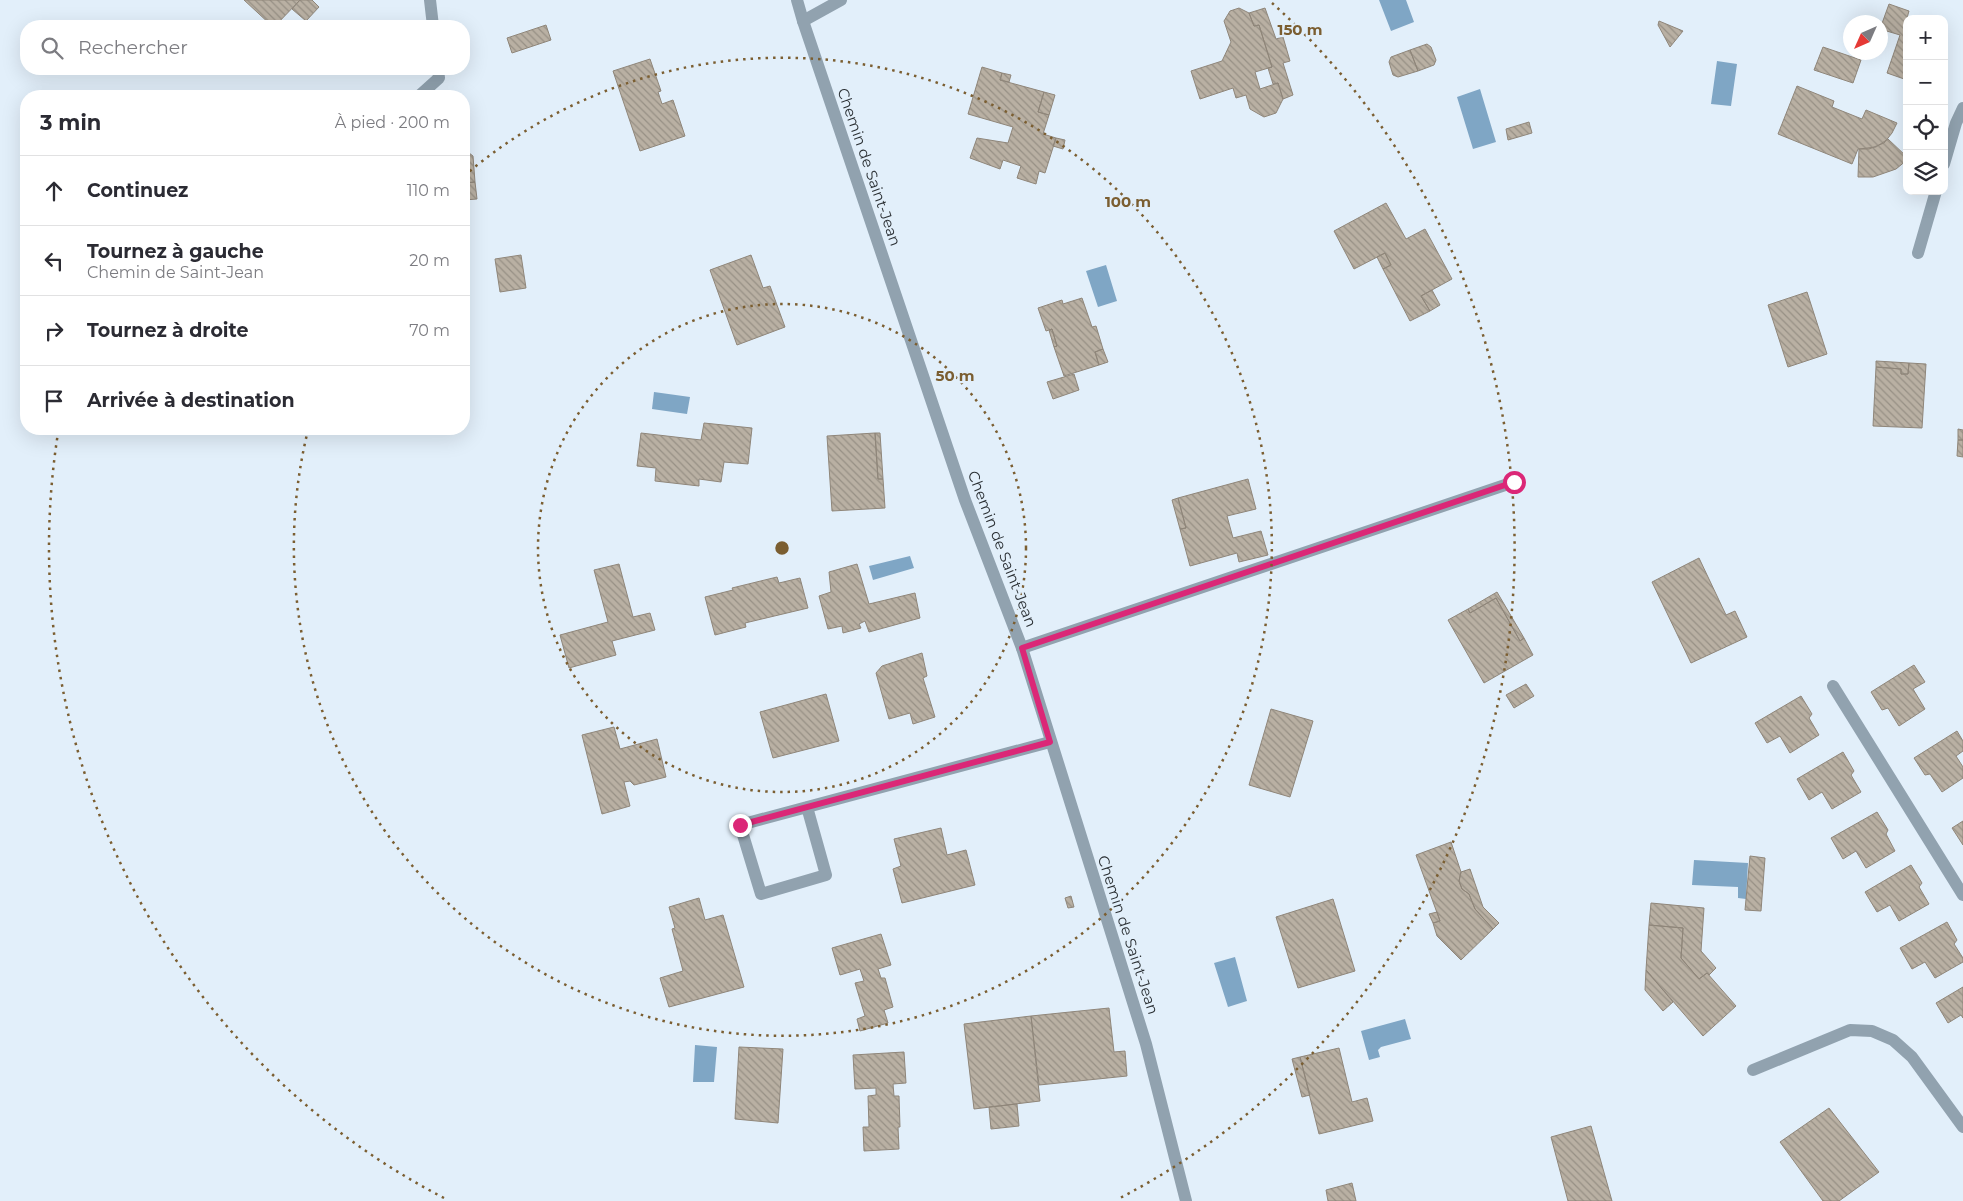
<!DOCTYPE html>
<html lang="fr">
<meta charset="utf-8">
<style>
:root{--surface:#fff;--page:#f7f7f7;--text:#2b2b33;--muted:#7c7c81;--line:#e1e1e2}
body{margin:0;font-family:Montserrat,sans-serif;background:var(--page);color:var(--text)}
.controls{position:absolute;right:15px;top:15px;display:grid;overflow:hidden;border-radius:10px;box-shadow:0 5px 20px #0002}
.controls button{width:45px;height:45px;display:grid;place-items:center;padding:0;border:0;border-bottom:1px solid var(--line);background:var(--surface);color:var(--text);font:25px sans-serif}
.compass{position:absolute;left:1843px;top:15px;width:45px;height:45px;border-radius:50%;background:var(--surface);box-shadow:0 5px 20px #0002;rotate:225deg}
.stop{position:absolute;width:15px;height:15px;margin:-11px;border:4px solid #db2777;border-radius:50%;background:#fff}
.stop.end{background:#db2777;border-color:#fff;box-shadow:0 1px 5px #0008}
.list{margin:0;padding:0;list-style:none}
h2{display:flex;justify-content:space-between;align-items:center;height:65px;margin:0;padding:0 20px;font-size:21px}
h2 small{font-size:16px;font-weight:400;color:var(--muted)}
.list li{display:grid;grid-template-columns:32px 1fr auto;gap:15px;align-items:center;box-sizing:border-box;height:70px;padding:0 20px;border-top:1px solid var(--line)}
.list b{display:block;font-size:19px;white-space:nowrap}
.list p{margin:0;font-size:16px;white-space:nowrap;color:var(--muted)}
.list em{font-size:16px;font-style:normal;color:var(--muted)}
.icon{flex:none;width:28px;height:28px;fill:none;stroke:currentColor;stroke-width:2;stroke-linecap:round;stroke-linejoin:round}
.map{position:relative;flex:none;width:1963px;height:1201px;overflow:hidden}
.search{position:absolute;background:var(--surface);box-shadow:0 5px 20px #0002;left:20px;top:20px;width:450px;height:55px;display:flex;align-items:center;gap:12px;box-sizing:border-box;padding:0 18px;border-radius:20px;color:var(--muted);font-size:19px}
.panel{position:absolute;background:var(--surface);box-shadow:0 5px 20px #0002;left:20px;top:90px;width:450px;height:345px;border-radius:20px}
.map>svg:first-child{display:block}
</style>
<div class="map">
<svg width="1963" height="1201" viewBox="0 0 1963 1201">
<defs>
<pattern id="building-back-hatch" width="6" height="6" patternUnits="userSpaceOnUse" patternTransform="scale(1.25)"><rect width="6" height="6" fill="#b9b0a3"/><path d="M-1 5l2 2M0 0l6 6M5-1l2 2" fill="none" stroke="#979085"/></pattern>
</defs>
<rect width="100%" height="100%" fill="#e2effa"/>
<!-- water -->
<path fill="#7fa6c5" d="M1379 0H1406L1414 22 1391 31Z
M1717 61 1737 64 1731 106 1711 104Z
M1480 89 1496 142 1473 149 1457 97Z
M1106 265 1117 301 1098 307 1086 271Z
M654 392 690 397 687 414 652 409Z
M910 556 914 568 873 580 869 566Z
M1694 860 1748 863 1746 899 1738 898V887L1692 885Z
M1235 957 1247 1001 1228 1007 1214 963Z
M1405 1019 1411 1039 1381 1047 1378 1050 1380 1057 1369 1060 1361 1031Z
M695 1045 717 1047 714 1082H693Z"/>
<!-- building -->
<path fill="url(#building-back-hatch)" stroke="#8f867a" d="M244 0H300L275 26H272Z
M300 0H312L319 7 306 21 292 9Z
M1889 4 1909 11 1907 18 1910 19H1907V80L1887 73 1900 35 1880 29Z
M1239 8 1249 13 1254 26 1259 25 1272 67 1255 72 1260 89 1278 83 1283 99 1276 113 1264 117 1250 109 1246 95 1236 98 1233 88 1200 99 1191 71 1222 61 1231 42 1224 21 1230 11Z
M1265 8 1276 39 1283 37 1290 61 1283 63 1293 95 1283 99 1278 83 1273 84 1268 68 1272 67 1259 25 1254 26 1249 13Z
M1659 21 1683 31 1670 47 1658 25Z
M546 25 551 40 512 53 507 38Z
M1427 44 1431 47 1436 60 1434 65 1418 71 1410 50Z
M1823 47 1861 60 1853 83 1814 70Z
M1410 50 1418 71 1398 77 1393 75 1389 62 1391 57Z
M650 59 661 91 658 92 662 104 673 100 685 136 640 151 613 71Z
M982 67 1002 73 1000 80 1044 92 1038 112 1049 115 1043 134 1056 138 1045 173 1039 171 1036 184 1017 178 1021 166 1003 160 1000 169 970 158 977 138 1008 143 1013 127 968 114Z
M1002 73 1011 75 1009 82 1000 80Z
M1797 86 1834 101 1832 107 1862 119 1866 110 1897 123 1892 133 1884 143 1869 149H1858L1852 164 1778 134Z
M1044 92 1055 95 1049 115 1038 112Z
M1529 122 1532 133 1508 140 1506 129Z
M1056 138 1065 140 1063 149 1053 146Z
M1888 139 1907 157V160L1896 169 1873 177H1858L1859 149 1876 147Z
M464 149 473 156 475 182 464 183Z
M475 182 477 199 464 200V183Z
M1386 203 1406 239 1425 229 1452 279 1421 296 1430 311 1410 321 1383 269 1391 265 1385 253 1354 269 1334 231Z
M1385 253 1391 265 1383 269 1377 257Z
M521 255 526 288 500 292 495 259Z
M751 255 763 288 770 286 785 327 737 345 710 270Z
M1432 290 1440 305 1430 311 1421 296Z
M1807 292 1827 354 1788 367 1768 305Z
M1082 298 1092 327 1096 326 1103 349 1095 352 1099 365 1064 376 1054 347 1057 346 1052 329 1046 331 1038 308 1062 300 1063 304Z
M1052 329 1057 346 1054 347 1049 330Z
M1103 349 1108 362 1099 365 1095 352Z
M1876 361 1909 363 1908 374H1901V369L1876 367Z
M1909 363 1926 364 1922 428 1873 426 1876 367 1901 369V374H1908Z
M1074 374 1079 390 1053 399 1047 382Z
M704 423 752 428 748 464 724 462 721 482 699 479V486L655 481 656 468 637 466 641 433 701 440Z
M1958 429 1963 430V440H1958Z
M875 433H880L883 479H878Z
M875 433 878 479H883L885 508 832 511 827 436Z
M1958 440H1963V457L1957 456Z
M1248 479 1256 509 1227 516 1233 538 1261 531 1268 555 1239 562 1237 553 1190 566 1180 529 1186 528 1178 498Z
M1178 498 1186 528 1180 529 1172 500Z
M1699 558 1726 615 1735 611 1747 637 1691 663 1652 582Z
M619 564 633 617 650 613 655 630 612 641 616 655 569 668 560 635 608 622 594 570Z
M857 564 869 604 915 593 920 618 869 632 865 621 859 624 861 628 843 633 842 626 828 629 819 596 831 592 829 572Z
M777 577 779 583 800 578 808 608 745 623 746 627 715 635 705 597 733 590 732 588Z
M1497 592 1524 638 1520 641 1496 598 1470 613 1468 609Z
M1496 598 1520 641 1524 638 1533 655 1484 683 1448 620 1468 609 1470 613Z
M922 653 927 676 923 678 935 717 913 724 910 713 889 719 876 673 882 666Z
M1914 665 1925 682 1913 689 1925 709 1899 726 1888 708 1882 710 1871 692Z
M1526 684 1534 696 1514 708 1506 695Z
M826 694 839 741 773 758 760 712Z
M1801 696 1812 714 1809 718 1819 735 1790 753 1780 736 1767 743 1755 723Z
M1271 709 1313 721 1290 797 1249 785Z
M614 727 620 749 657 739 666 777 634 785 630 781 624 782 630 806 602 814 582 735Z
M1957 731 1963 741V751L1956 756 1963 767V778L1942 792 1930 774 1925 775 1914 758Z
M1843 752 1854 771 1851 775 1861 792 1832 809 1822 792 1809 800 1797 779Z
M1877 812 1888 830 1886 834 1895 851 1866 868 1856 851 1843 859 1831 838Z
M1963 821V845L1952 828Z
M941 828 947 855 966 850 975 885 902 903 893 869 901 866 894 839Z
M1451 842 1461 872 1459 881 1462 889 1469 894 1475 909 1493 929 1461 960 1437 936 1433 923 1440 921 1416 855Z
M1750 856 1765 858 1761 911 1745 910Z
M1911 865 1922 883 1919 887 1929 904 1899 921 1890 905 1877 912 1865 892Z
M1470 869 1483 907 1499 923 1493 929 1475 909 1469 894 1462 889 1459 881 1461 872Z
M1071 896 1074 907 1068 908 1065 898Z
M699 898 705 920 723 915 744 987 669 1007 660 978 683 971 672 929 675 928 669 907Z
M1333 899 1355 971 1298 988 1276 917Z
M1651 903 1704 908 1701 951 1716 968 1709 975 1707 973 1699 979 1681 958 1683 928 1649 925Z
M1437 912 1440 921 1433 923 1429 914Z
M1947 922 1957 940 1954 944 1963 958V962L1935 978 1925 962 1912 969 1900 948Z
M1649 925 1683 928 1681 958 1699 979 1707 973 1736 1006 1703 1036 1646 970Z
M881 934 891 965 878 969 881 978H885L893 1007 884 1010 888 1023 860 1031 857 1019 865 1016 855 983 864 981 860 969 840 975 832 948Z
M1646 970 1673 1002 1663 1011 1645 990Z
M1963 987V1018L1961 1015 1948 1023 1936 1003Z
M1109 1008 1114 1052 1125 1051 1127 1076 1039 1085 1031 1016Z
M1031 1016 1040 1101 974 1109 964 1024Z
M739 1047 783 1049 778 1123 735 1119Z
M1339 1048 1352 1102 1367 1098 1373 1121 1319 1134 1300 1057Z
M904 1052 906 1083 893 1084 894 1096H899L900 1127H898L899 1149 864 1151 863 1127H869L868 1096 876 1095V1088L855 1089 853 1055Z
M1300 1057 1310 1095 1302 1097 1292 1059Z
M1017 1104 1019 1126 991 1129 989 1107Z
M1829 1108 1879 1172 1839 1201H1823L1780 1142Z
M1591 1126 1612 1201H1568L1551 1137Z
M1352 1183 1356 1201H1328L1326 1190Z"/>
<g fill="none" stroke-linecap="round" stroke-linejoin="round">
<!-- service -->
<path stroke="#91a2af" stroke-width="12" d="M430 0 433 26
M803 21 841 0
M419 96 439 78 438 69
M1944 164 1956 123 1963 108
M1918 253 1936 191
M1022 648 1514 482
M1833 686 1963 895
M807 807 826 875 761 894 740 825 1050 742
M1753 1070 1850 1030 1872 1031 1893 1040 1912 1057 1963 1127"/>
<!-- tertiary -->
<path stroke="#91a2af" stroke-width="12" d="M797 0 803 21 965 500 1022 648 1146 1044 1186 1201"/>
</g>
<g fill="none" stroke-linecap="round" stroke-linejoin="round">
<!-- route -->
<path stroke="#db2777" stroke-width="6" d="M740 825 1050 742 1022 648 1514 482"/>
</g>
<!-- distance rings -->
<g fill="none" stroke="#7b5e31" stroke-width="2.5" stroke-dasharray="2.5 5">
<circle cx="782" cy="548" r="244"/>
<path d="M464 176A489 489 0 1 1 308 430"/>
<path d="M444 1198A733 733 0 0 1 58 433M1272 3A733 733 0 0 1 1120 1198"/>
</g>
<g text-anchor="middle" stroke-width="4.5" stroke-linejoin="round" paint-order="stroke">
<!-- street labels -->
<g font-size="15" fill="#2a2f33" stroke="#e2effa">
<text transform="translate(869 167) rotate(71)" y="5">Chemin de Saint-Jean</text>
<text transform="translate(1002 549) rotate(69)" y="5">Chemin de Saint-Jean</text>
<text transform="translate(1128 935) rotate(72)" y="5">Chemin de Saint-Jean</text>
</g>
</g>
<circle cx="782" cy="548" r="8" fill="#7b5e31" stroke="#e2effa" stroke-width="2.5"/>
<g font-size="15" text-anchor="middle" font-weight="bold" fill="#7b5e31" stroke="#e2effa" stroke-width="4.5" stroke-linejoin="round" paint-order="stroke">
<text x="1300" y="35">150 m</text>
<text x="1128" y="207">100 m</text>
<text x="955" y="381">50 m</text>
</g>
</svg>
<div class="controls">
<button>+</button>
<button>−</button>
<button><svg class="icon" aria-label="locate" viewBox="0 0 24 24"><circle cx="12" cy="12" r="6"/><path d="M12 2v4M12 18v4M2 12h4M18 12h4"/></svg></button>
<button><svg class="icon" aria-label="layers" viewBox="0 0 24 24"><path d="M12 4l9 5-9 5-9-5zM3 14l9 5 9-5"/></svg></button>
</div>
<svg class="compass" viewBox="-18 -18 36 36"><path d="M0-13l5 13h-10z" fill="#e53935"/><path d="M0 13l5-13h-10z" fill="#7c7c81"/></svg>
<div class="stop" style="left:1514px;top:482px"></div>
<div class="stop end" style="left:740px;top:825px"></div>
<div class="search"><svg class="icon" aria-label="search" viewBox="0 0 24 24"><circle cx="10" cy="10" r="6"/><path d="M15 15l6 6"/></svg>Rechercher</div>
<section class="panel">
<h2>3 min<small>À pied · 200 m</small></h2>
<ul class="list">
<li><svg class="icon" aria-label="ahead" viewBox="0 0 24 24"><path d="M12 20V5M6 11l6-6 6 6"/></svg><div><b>Continuez</b></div><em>110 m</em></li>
<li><svg class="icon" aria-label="left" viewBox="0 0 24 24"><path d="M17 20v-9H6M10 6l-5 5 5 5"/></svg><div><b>Tournez à gauche</b><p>Chemin de Saint-Jean</p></div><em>20 m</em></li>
<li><svg class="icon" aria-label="right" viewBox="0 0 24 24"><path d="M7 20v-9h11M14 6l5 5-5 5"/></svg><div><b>Tournez à droite</b></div><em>70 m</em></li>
<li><svg class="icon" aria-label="arrive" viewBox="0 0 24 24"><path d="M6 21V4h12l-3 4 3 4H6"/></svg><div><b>Arrivée à destination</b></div></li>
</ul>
</section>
</div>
